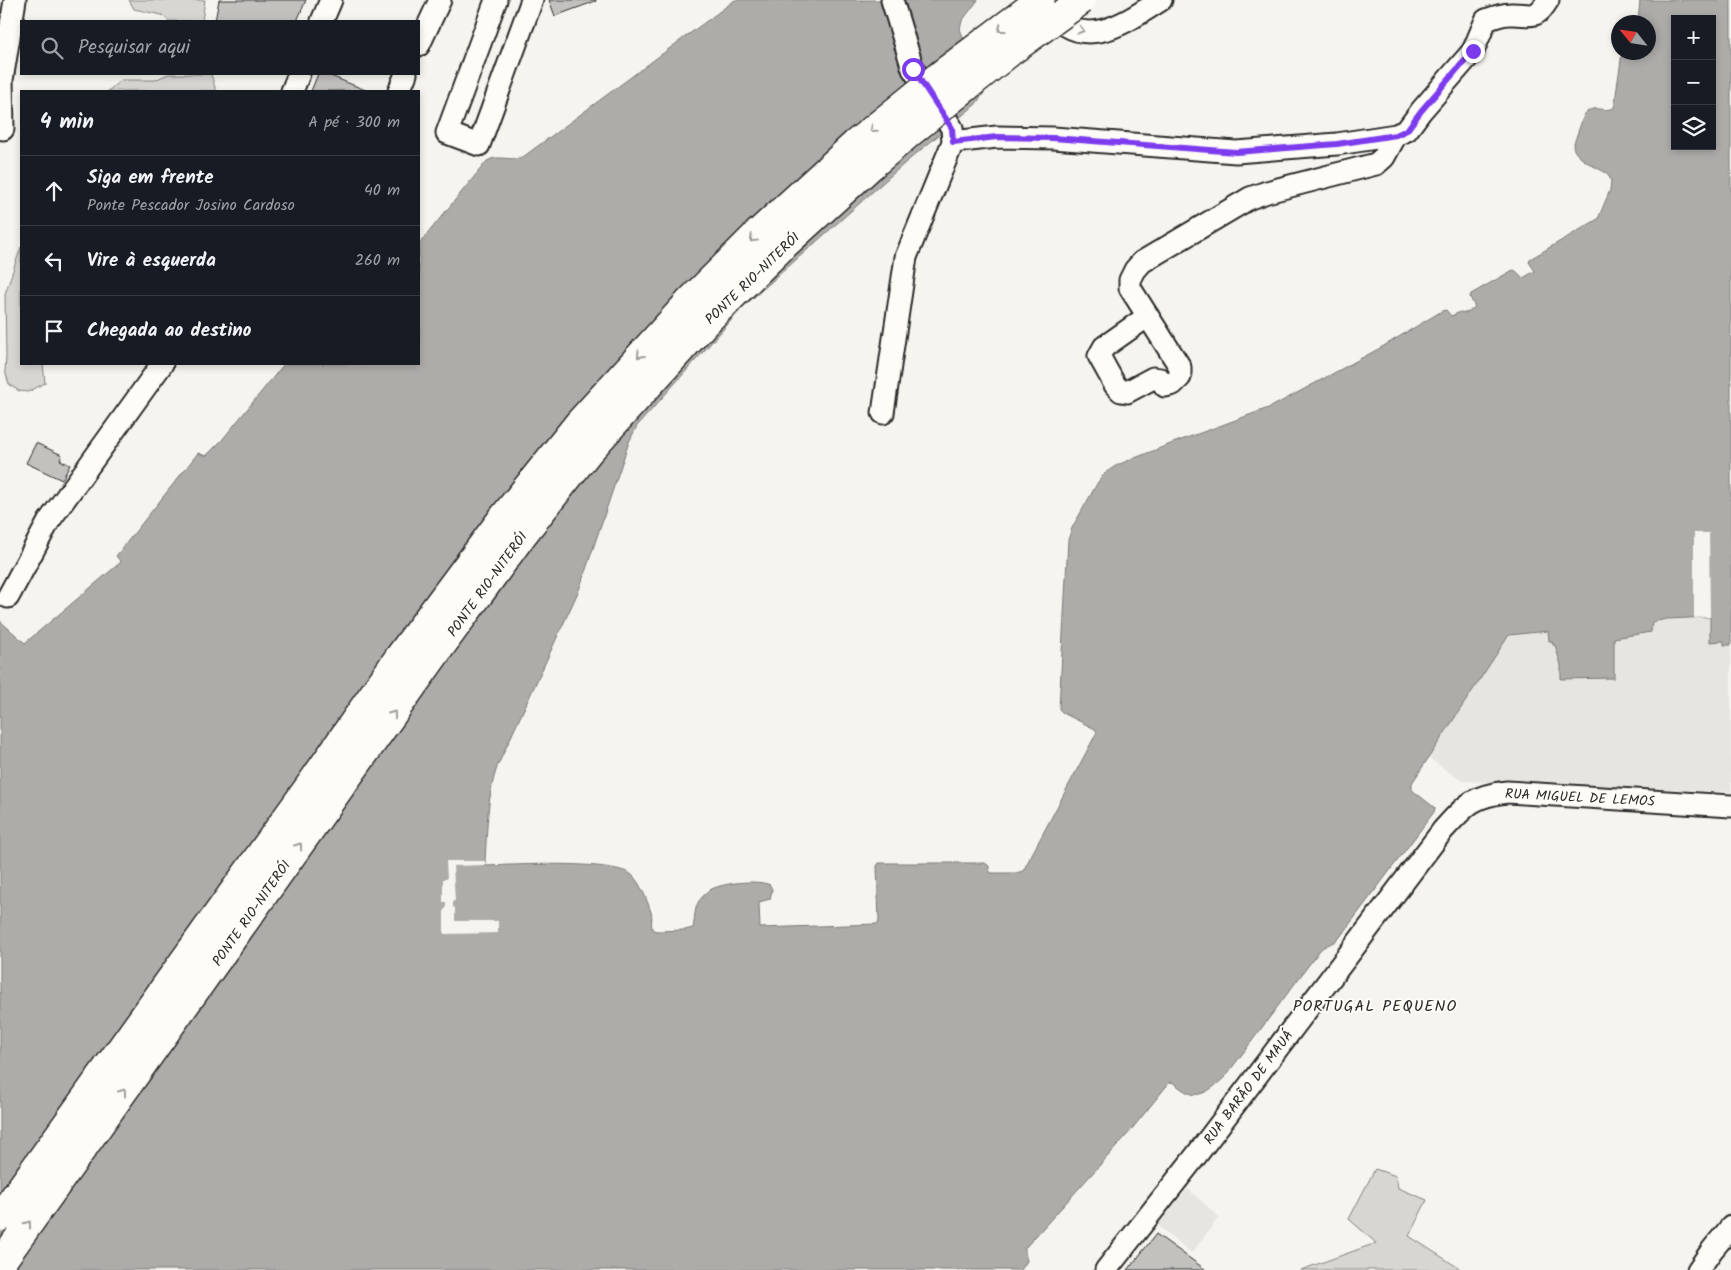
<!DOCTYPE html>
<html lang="pt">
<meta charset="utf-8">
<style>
:root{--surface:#171b24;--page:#20242c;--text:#f1f3f6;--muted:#9ea1a6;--line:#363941}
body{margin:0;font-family:Kalam,sans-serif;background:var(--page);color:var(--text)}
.controls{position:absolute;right:15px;top:15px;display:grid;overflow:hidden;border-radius:0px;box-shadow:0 2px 8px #0003}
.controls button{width:45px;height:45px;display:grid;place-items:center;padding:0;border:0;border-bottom:1px solid var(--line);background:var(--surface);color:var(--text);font:25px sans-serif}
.compass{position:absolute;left:1611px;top:15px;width:45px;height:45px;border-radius:50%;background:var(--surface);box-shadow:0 2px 8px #0003;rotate:300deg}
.stop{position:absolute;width:15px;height:15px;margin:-11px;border:4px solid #7c3aed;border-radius:50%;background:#fff}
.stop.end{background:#7c3aed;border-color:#fff;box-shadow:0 1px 5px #0008}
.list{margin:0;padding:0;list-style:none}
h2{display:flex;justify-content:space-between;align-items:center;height:65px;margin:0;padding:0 20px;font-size:21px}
h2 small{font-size:16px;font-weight:400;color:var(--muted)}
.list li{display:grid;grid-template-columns:32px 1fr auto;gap:15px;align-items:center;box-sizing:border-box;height:70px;padding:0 20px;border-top:1px solid var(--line)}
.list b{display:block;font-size:19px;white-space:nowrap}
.list p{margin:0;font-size:16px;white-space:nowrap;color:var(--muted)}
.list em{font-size:16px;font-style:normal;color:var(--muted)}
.icon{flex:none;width:28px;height:28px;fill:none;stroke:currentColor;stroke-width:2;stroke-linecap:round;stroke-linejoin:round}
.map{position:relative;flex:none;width:1731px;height:1270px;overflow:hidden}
.search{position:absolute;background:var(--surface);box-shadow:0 2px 8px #0003;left:20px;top:20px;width:400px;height:55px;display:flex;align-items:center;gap:12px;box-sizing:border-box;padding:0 18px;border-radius:0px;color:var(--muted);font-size:19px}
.panel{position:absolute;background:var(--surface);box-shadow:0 2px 8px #0003;left:20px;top:90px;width:400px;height:275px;border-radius:0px}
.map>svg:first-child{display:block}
</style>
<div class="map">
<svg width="1731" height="1270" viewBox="0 0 1731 1270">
<rect width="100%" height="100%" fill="#f5f4ef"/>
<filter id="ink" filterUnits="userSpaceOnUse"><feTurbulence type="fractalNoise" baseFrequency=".02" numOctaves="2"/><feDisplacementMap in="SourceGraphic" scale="10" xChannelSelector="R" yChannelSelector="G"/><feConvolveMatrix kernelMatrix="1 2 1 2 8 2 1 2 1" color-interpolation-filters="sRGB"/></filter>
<g filter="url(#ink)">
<!-- built -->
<path fill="#e6e5e0" d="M1709 533 1710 641H1724V645H1731V792L1462 781 1429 758 1509 635 1548 631 1549 641H1552L1555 645 1561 665V679L1614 677V638L1652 622 1667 619Z
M1188 1189 1219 1217 1192 1253 1157 1225Z"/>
<!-- green -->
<path fill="#d7d6d2" stroke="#81807e" d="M129 0H205L202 21H169L162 15 134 9Z
M168 74H211L216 91H108L121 80H155Z
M21 247V364H43L45 383 28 392 19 391 9 384 5 371 6 357 5 294Z
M1375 1169 1396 1176 1398 1188 1427 1200 1409 1236 1462 1270H1301L1376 1243 1349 1219Z"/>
<!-- water -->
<path fill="#adaca9" stroke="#797877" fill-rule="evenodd" d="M735 0H978L962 21 960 29 984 93 975 105 905 163 744 306 637 426 629 442 579 590 497 767C487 797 487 829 485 861L486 866C512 865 621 859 634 877 642 887 647 900 651 912 653 918 650 925 653 930L657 931 685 930 693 928C695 919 694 909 699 901 702 897 706 893 710 890 721 883 758 879 770 885L772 890 770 899 759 902 760 928 877 924 879 921 877 866 879 863H985L989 866V871L992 873H1016L1023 871 1097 732 1095 729 1063 713 1059 709 1068 540 1072 528 1098 482 1105 473 1117 465 1173 443 1271 407 1382 347 1442 311 1446 310 1451 316 1460 312 1466 313 1475 307 1470 297 1471 294 1513 270 1516 271 1523 278 1535 271 1529 262 1530 259 1598 219 1610 190 1611 181 1608 174C1598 168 1574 158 1573 146L1584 115C1594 103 1602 113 1614 108L1622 53 1648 52V22H1638L1640 0H1731V645H1724V641L1710 642V617L1667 619 1652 622 1651 632 1614 638V678L1561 679V665L1555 645H1553L1552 641H1549L1548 631 1509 635 1412 783V790L1435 808 1434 812 1340 937C1334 944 1326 944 1320 950L1225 1077C1216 1085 1202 1099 1189 1093 1183 1091 1177 1085 1172 1082L1169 1083 1127 1135 1025 1248V1252L1027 1261 1021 1270H0V621L25 643 121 562 116 556 198 453 206 456 222 440 284 364H419V244L487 161C498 154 511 162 523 157ZM1675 19H1712V146H1675Z"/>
<!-- pier -->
<path fill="#f5f4ef" d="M1694 533H1709L1710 617 1694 618Z
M446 861H485V865L453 866 455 901H453V907L455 908V921H498V933L444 934V909H446V902H443V879H447Z"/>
<!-- building -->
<path fill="#c2c1be" stroke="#2b2b2b" d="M219 0H306L297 21H215Z
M549 0H596V1L555 16Z
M318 74H326L368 91H311Z
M36 443 62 455 60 460 70 465 62 480 26 463Z
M1156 1234 1206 1270H1128Z"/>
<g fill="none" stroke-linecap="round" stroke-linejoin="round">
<!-- minor casing -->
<g stroke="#2b2b2b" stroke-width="25">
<path id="minor" d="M496 0 447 133 479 145 532 0
M1048 7C1081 55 1125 23 1161 0
M322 21 331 0
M419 45 440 0
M292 91 299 74
M399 91 406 74
M3 129 2 80 15 0
M953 142 997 137 1053 138 1236 152 1337 144 1396 135 1407 130 1421 111 1473 51 1486 20C1494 17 1502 14 1510 14 1530 13 1535 22 1548 0
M1148 316 1104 347 1099 356 1115 385 1121 391 1127 392 1153 378 1160 379 1165 386 1173 384 1180 377V367L1130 288V280L1135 270 1142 262 1250 198 1267 192 1376 164 1384 157 1396 135
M883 413 906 257 953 142 952 128 913 69 892 0
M8 597 49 521 162 364
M1106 1270 1195 1157 1443 830C1466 805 1472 796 1507 792L1731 806
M1698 1270 1712 1250 1731 1227"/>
</g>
<!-- minor -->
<use href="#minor" stroke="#fdfcf7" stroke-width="21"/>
<!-- highway-bridge casing -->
<g stroke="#2b2b2b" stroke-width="31" stroke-linecap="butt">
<path id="highway-bridge" d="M0 1217 313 781 399 657 501 520 578 424 690 301 758 233 855 144 939 76 1040 0
M0 1264 439 649 524 533 589 451 705 323 781 248 871 166 912 131 1010 52 1082 0"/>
</g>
<!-- highway-bridge -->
<use href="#highway-bridge" stroke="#fdfcf7" stroke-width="28"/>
</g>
<!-- one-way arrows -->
<defs><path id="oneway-chevron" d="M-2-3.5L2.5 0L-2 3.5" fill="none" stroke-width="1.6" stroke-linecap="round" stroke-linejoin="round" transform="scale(1.25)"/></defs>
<g stroke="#9e9e9b">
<use href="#oneway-chevron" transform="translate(1001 29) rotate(143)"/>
<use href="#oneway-chevron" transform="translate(1081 30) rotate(14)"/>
<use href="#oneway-chevron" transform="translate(873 129) rotate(141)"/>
<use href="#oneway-chevron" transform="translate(753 239) rotate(136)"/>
<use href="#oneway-chevron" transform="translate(640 355) rotate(132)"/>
<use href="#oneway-chevron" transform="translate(393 714) rotate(-54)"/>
<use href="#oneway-chevron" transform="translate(299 846) rotate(-55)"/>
<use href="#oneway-chevron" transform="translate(123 1092) rotate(-54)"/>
<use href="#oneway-chevron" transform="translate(28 1224) rotate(-54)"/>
</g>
</g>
<g fill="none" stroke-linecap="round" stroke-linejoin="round" filter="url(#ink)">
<!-- route -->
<path stroke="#7c3aed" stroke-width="6" d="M913 69 952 128 953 142 997 137 1053 138 1236 152 1337 144 1396 135 1407 130 1421 111 1473 51"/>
</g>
<g text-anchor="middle" stroke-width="4" stroke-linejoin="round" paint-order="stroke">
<!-- street labels -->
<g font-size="14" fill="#2b2b2b" stroke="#fdfcf7">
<text transform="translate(752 278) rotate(-44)" y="5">PONTE RIO-NITERÓI</text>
<text transform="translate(487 584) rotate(-54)" y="5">PONTE RIO-NITERÓI</text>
<text transform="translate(1580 797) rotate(3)" y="5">RUA MIGUEL DE LEMOS</text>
<text transform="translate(251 913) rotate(-55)" y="5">PONTE RIO-NITERÓI</text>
<text transform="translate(1248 1087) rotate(-53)" y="5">RUA BARÃO DE MAUÁ</text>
</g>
<!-- quarter labels -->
<g font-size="16" letter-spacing="1" fill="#2b2b2b" stroke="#fdfcf7">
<text x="1375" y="1011">PORTUGAL PEQUENO</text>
</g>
</g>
</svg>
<div class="controls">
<button>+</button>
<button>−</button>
<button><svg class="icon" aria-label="layers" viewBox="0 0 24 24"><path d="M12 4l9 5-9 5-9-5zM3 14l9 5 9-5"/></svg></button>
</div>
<svg class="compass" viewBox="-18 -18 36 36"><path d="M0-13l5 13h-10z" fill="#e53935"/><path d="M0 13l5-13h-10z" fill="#9ea1a6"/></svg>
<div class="stop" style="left:913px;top:69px"></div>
<div class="stop end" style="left:1473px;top:51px"></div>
<div class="search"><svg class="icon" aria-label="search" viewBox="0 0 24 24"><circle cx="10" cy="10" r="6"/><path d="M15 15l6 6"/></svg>Pesquisar aqui</div>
<section class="panel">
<h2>4 min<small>A pé · 300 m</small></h2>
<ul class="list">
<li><svg class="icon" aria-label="ahead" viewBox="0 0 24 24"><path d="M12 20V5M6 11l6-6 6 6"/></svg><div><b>Siga em frente</b><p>Ponte Pescador Josino Cardoso</p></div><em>40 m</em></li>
<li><svg class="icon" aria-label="left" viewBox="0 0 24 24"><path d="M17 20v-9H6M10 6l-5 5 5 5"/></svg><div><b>Vire à esquerda</b></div><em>260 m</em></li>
<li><svg class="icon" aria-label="arrive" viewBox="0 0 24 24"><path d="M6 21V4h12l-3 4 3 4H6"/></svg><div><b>Chegada ao destino</b></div></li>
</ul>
</section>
</div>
